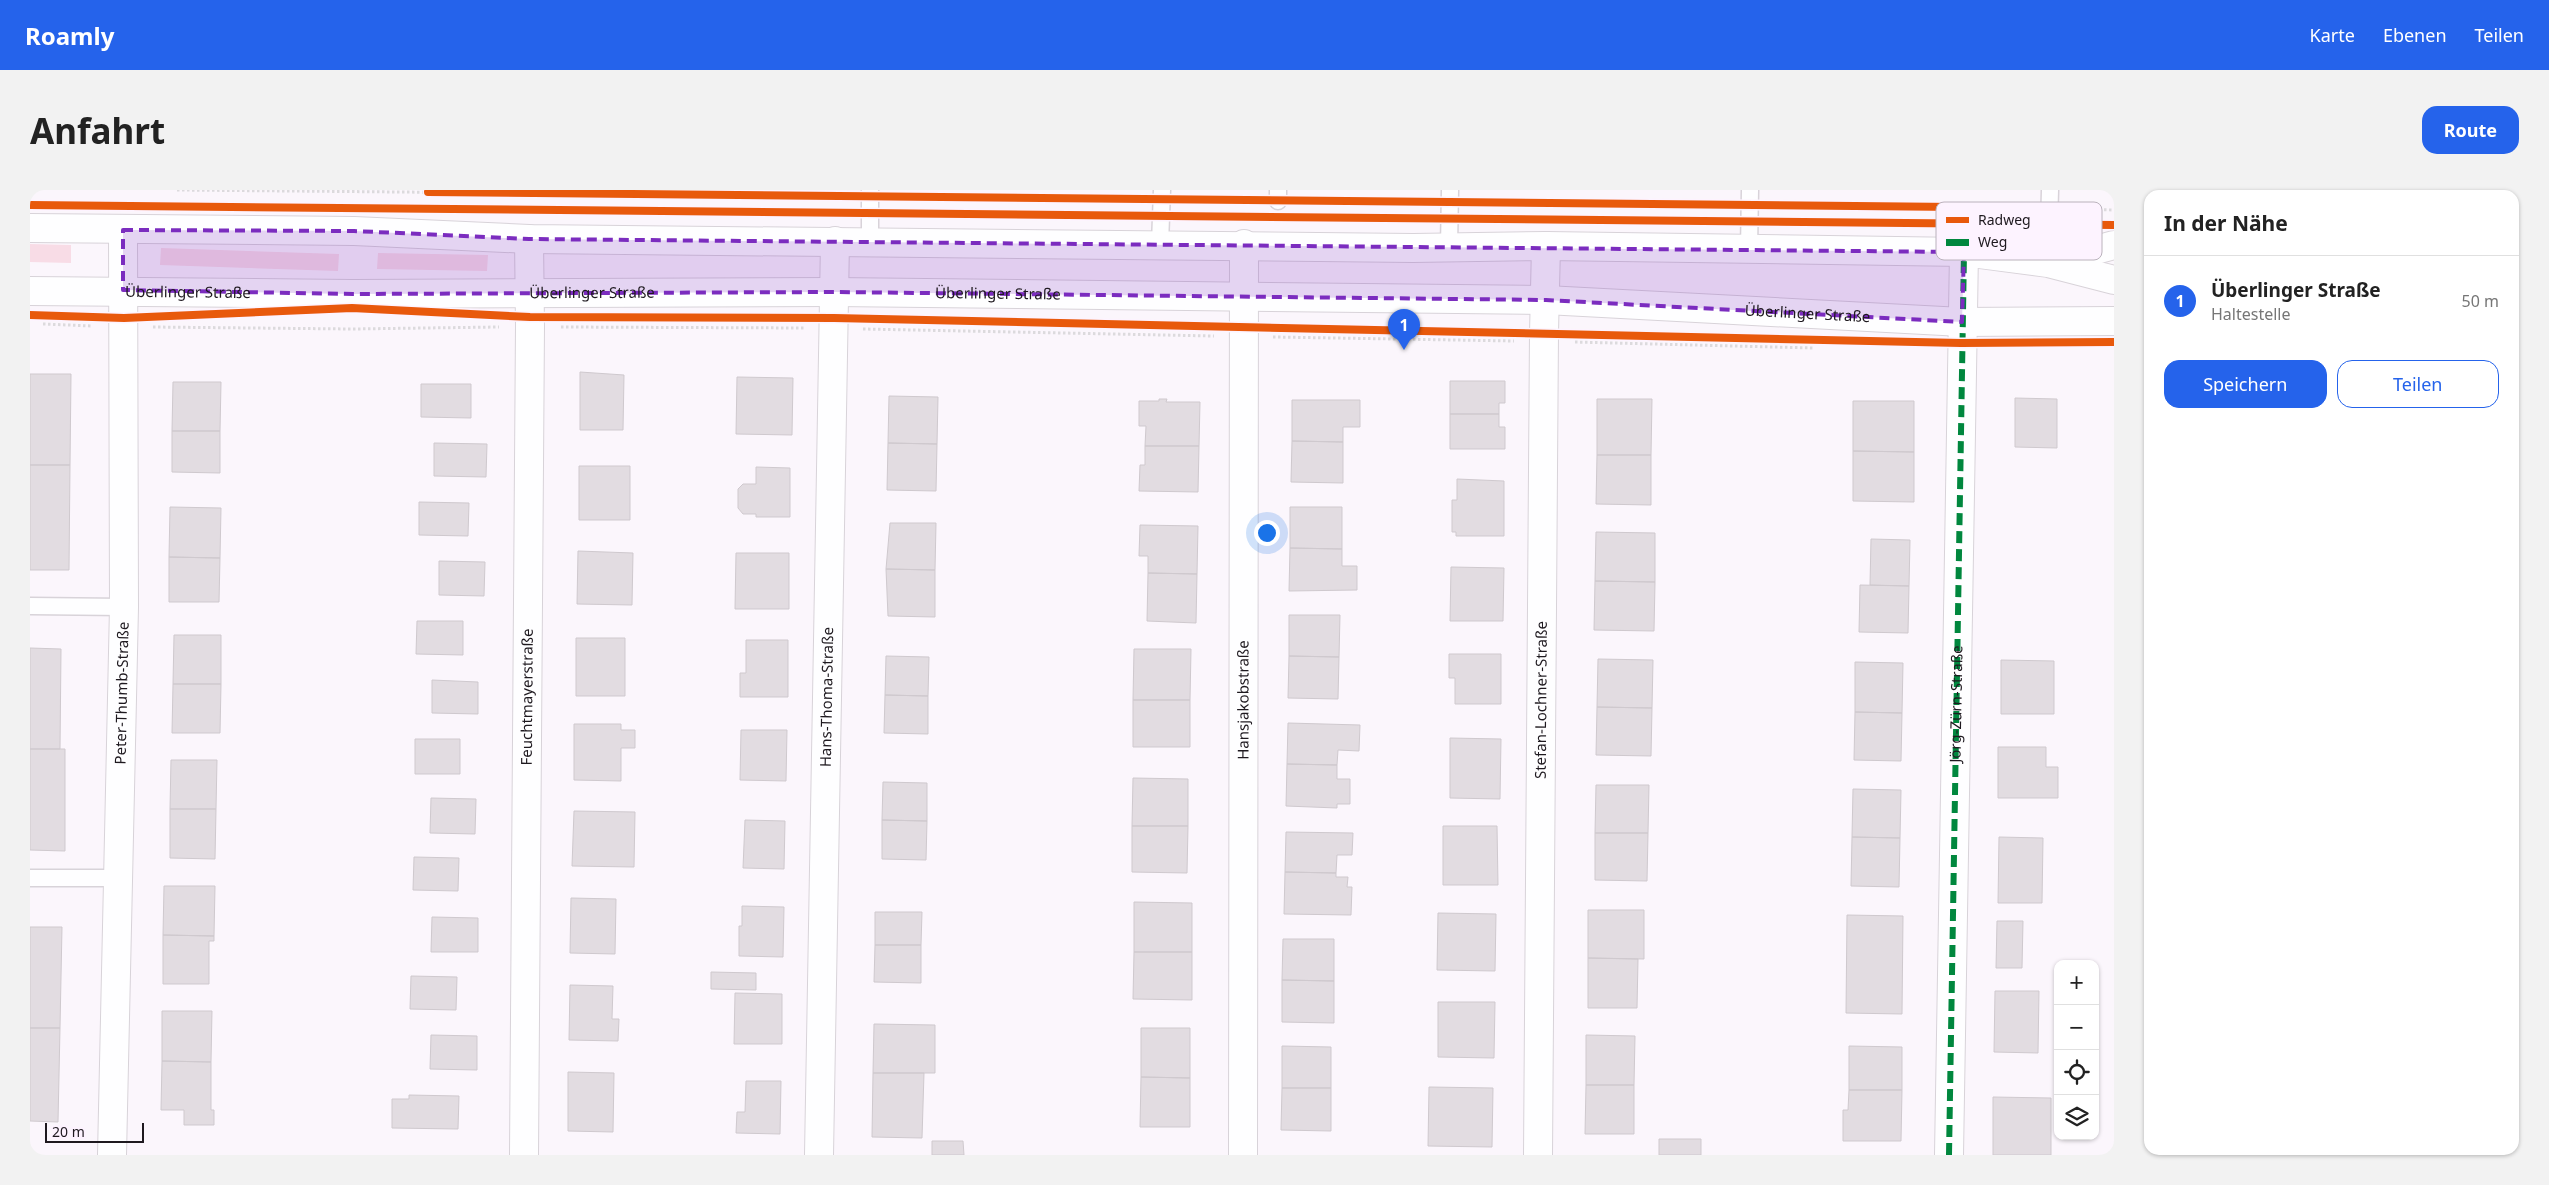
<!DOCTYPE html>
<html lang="de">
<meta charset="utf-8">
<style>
:root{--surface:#fff;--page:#f2f2f2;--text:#222;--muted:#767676;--line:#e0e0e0;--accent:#2563eb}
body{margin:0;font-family:"Noto Sans",sans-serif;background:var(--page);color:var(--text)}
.controls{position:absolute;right:15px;bottom:15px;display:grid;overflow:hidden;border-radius:10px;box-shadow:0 1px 4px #0004}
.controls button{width:45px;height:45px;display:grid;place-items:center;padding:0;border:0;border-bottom:1px solid var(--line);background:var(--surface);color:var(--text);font:25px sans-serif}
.scale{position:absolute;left:15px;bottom:12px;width:99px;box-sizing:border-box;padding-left:5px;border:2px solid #1e191f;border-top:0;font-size:14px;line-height:18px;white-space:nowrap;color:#1e191f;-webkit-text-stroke:4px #fdf3ff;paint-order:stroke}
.you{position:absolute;left:1236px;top:342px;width:18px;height:18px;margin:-12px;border:4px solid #fff;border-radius:50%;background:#1a73e8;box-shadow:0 0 0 8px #1a73e833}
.badge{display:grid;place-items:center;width:32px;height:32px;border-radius:50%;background:var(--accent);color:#fff;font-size:16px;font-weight:700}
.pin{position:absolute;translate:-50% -41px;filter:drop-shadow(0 1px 2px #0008)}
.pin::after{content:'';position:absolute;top:26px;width:18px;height:15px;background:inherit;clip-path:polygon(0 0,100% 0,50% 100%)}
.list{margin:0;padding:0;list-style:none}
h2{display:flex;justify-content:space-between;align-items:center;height:65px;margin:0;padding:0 20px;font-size:21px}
h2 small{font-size:16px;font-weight:400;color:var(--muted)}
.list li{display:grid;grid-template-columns:32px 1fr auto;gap:15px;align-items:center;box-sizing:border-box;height:90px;padding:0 20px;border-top:1px solid var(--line)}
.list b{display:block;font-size:19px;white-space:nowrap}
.list p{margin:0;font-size:16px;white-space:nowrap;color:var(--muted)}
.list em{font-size:16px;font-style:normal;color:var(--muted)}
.actions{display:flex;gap:10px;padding:15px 20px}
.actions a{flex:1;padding:11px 0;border:1px solid var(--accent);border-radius:15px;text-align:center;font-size:18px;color:var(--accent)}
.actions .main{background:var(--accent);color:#fff}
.icon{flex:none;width:28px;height:28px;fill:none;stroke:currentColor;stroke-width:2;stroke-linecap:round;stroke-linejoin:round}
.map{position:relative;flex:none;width:2084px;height:965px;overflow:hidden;border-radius:15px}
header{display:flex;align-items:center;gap:30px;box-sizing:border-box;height:70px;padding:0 25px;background:var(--accent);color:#fff}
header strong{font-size:24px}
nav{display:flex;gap:28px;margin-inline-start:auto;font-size:18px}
.intro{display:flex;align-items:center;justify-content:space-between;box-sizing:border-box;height:120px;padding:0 30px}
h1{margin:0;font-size:35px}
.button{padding:12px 22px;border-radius:15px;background:var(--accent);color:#fff;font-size:18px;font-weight:700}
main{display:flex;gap:30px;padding:0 30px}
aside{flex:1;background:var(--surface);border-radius:15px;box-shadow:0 1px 4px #0004}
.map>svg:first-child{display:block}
</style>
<header>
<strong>Roamly</strong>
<nav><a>Karte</a><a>Ebenen</a><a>Teilen</a></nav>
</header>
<div class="intro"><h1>Anfahrt</h1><a class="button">Route</a></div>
<main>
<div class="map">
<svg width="2084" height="965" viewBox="0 0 2084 965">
<rect width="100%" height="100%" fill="#fbf6fc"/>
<!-- green -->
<path fill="#f8dce6" d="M0 54 41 55V73L0 72Z
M131 58 309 64 308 81 130 75Z
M348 63 458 65 457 81 347 79Z"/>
<!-- building -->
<path fill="#e2dce1" stroke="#cfc9ce" d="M550 182 594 185 593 240H550Z
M0 184H41L40 275H0Z
M707 187 763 188 762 245 706 244Z
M1420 191H1475V213H1469V224H1420Z
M143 192H191L190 241H142Z
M391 194H441V228L391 227Z
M859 206 908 207 907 254 858 253Z
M1985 208 2027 209V258L1985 257Z
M1129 209H1137L1136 212H1170L1169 256H1115L1116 236H1109V211H1129Z
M1567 209H1622L1621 265H1567Z
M1262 210H1330V237H1313V252L1262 251Z
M1823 211H1884V262L1823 261Z
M1420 224H1469V237H1475V259H1420Z
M142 241H190V283L142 282Z
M1262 251 1313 252V293L1261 292Z
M404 253 457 254 456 287 404 286Z
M858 253 907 254 906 301 857 300Z
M1115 256H1169L1168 302 1109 301 1110 275H1115Z
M1823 261 1884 262V312L1823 311Z
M1567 265H1621V315L1566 314Z
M0 275H40L39 380H0Z
M549 276H600V330H549Z
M726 277 760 278V327H726V324H713L708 318V299L713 294H726Z
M1427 289 1474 291V346H1426V342H1422V310H1427Z
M389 312 439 313 438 346 389 345Z
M140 317 191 318 190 368 139 367Z
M1260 317H1312V359L1260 358Z
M860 333H906L905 380 856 379Z
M1110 335 1168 336 1167 384 1118 383V366H1109Z
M1566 342 1625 343V392L1565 391Z
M1841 349 1880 350 1879 396 1840 395Z
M1260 358 1312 359V376H1327V400L1259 401Z
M548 361 603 363 602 415 547 414Z
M706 363H759V419H705Z
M139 367 190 368 189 412H139Z
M409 371 455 372 454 406 409 405Z
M1421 377 1474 378 1473 431H1420Z
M856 379 905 380V427L858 426Z
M1118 383 1167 384 1166 433 1117 431Z
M1565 391 1625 392 1624 441 1564 440Z
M1830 395 1879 396 1878 443 1829 442Z
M1259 425H1310L1309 467 1259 466Z
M387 431H433V465L386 464Z
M144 445H191V494H143Z
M546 448H595V506H546Z
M716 450H758V507H710V483H716Z
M0 458 31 459 30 559H0Z
M1104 459H1161L1160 510H1103Z
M1419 464H1471V514H1425V488H1419Z
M856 466 899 467 898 506 855 505Z
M1259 466 1309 467 1308 509 1258 508Z
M1568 469 1623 470 1622 518 1567 517Z
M1971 470 2024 471V524H1971Z
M1825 472 1873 473 1872 523 1825 522Z
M402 490 448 492V524L402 523Z
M143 494H191L190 543H142Z
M855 505 898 506V544L854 543Z
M1103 510H1160V557H1103Z
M1567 517 1622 518 1621 566 1566 565Z
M1825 522 1872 523 1871 571 1824 570Z
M1258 533 1330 535 1329 561 1308 560 1307 575 1257 574Z
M544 534H591V540H605V558H591V591L544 590Z
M711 540H757L756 591 710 590Z
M1420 548 1471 549 1470 609 1420 608Z
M385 549H430V584H385Z
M1968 557H2016V577H2028V608H1968Z
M0 559H35V661L0 660Z
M141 570H187L186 619H140Z
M1257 574 1307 575V589H1320V614H1307V618L1256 616Z
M1103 588 1158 589V636H1102Z
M853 592 897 593V631L852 630Z
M1566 595H1619L1618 643H1565Z
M1823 599 1871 600 1870 648 1822 647Z
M401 608 446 609 445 644 400 643Z
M140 619H186L185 669 140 668Z
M544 621 605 622 604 677 542 676Z
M715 630 755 631 754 679 713 678Z
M852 630 897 631 896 670 852 669Z
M1102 636H1158L1157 683 1102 682Z
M1413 636H1467L1468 695H1413Z
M1256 642 1323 643 1322 665H1307L1306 683 1255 682Z
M1565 643H1618L1617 691 1565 690Z
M1822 647 1870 648 1869 697 1821 696Z
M1969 647 2013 648 2012 713H1968Z
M384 667 429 668 428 701 383 700Z
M1255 682 1306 683V687H1318L1317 697H1322L1321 725 1254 724Z
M134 696H185L184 746 133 745Z
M541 708 586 709 585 764 540 763Z
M1104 712 1162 713V762H1104Z
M712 716 754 717 753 767 709 766V736H712Z
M1558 720H1614V769L1558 768Z
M845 722H892L891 755H845Z
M1408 723 1466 724 1465 781 1407 780Z
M1817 725 1873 726 1872 824 1816 823Z
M402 727 448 728V762H401Z
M1967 731H1993L1992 778H1966Z
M0 737H32L30 838H0Z
M133 745 184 746V751H179V794H133Z
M1253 749H1304V791L1252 790Z
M845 755H891V793L844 792Z
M1104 762H1162V810L1103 809Z
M1558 768 1608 769 1607 818H1558Z
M681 782 726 783V800L681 799Z
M381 786 427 787 426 820 380 819Z
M1252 790 1304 791V833L1252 832Z
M540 795 583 796 582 829H589L588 851 539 850Z
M1965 801H2009L2008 863 1964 862Z
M705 803 752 804V854H704Z
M1408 812H1465L1464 868 1408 867Z
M132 821H182L181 872 132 871Z
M844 834 905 835V883H843Z
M0 838H30L28 932 0 931Z
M1111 838H1160V888L1111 887Z
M401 845 447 846V880L400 879Z
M1556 845 1605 846 1604 895H1556Z
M1252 856 1301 857V898H1252Z
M1819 856 1872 857V900H1819Z
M132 871 181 872V920H184V935H154V920H131Z
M538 882 584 883 583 942 538 941Z
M843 883H894L892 948 842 947Z
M1111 887 1160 888V937H1110Z
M716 891H751L750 944 706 943 707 922H715Z
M1556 895H1604V944H1555Z
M1399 897 1463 898 1462 957 1398 956Z
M1252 898H1301V941L1251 940Z
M1819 900H1872L1871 951H1813V920H1818Z
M379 905 429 906 428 939 362 938V909H379Z
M1963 907 2021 908V965H1963Z
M1629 949H1671V965H1629Z
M902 951H933L934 965H902Z"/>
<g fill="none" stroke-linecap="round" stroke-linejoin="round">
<!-- service casing -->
<g stroke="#d8d3d9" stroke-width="19">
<path id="service" d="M1248 11V0
M840 52V0
M1130 54 1132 0
M1419 57 1420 0
M1719 59 1720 0
M2018 73 2020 0
M0 416 94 417
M0 688H87"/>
</g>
<!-- minor casing -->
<g stroke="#d8d3d9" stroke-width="30">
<g id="minor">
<path d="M2032 75 2051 64 2084 55"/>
<path id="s1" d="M82 965 94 417 93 40"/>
<path id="s2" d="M494 965 500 136 499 49"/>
<path id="s3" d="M789 965 805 51"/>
<path id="s4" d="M1213 965 1214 54"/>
<path id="s5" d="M1508 965 1514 143 1516 56"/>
<path id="s6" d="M1919 965 1934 62"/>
</g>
</g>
<!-- tertiary casing -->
<g stroke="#d8d3d9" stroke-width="30">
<g id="tertiary">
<path d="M0 38 324 41 499 49 1383 58 1516 56 1934 62 2018 73 2084 90"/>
<path id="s7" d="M0 101 323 104 804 102 1516 110 1932 132 2084 131"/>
</g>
</g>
<!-- path -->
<path stroke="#dcdadd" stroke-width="3" stroke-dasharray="2.5 2.5" stroke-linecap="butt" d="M147 0 817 6
M865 7 1107 9
M1155 10 1224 11
M1273 11 1394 12
M1445 13 1694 15
M1745 16 1994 18
M2044 19 2084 20
M13 134 62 136
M123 137 322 139 469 137
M531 137 774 138
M833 139 1184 146
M1243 147 1484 151
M1545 152 1784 158"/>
<!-- service -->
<use href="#service" stroke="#fefeff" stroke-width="16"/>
<!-- minor -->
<use href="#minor" stroke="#fefeff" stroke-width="28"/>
<!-- tertiary -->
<use href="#tertiary" stroke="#fefeff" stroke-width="28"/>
<!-- quiet -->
<path stroke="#00873e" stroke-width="6" stroke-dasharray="12 6" stroke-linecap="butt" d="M1919 965 1934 62"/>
<!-- cycleway casing -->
<g stroke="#fdf3ff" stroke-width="11">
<path id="cycleway" d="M398 2 2031 18
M0 15 2084 35
M0 125 94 128 322 118 500 127 804 128 1931 153 2084 152"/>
</g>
<!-- cycleway -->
<use href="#cycleway" stroke="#e8590c" stroke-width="8"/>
</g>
<!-- marked area -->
<path fill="#7b2cbf" fill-opacity="0.2" stroke="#7b2cbf" stroke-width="4" stroke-dasharray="10 6" stroke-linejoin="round" d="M93 40 324 41 499 49 1934 62 1932 132 1516 110 804 102 323 104 93 100Z"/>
<g text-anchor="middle" stroke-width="4" stroke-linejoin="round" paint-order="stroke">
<!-- street labels -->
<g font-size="15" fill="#1e191f" stroke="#fdf3ff">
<text dy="5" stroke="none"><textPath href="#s7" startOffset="158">Überlinger Straße</textPath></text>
<text dy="5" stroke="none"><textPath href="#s7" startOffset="562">Überlinger Straße</textPath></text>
<text dy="5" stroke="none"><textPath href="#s7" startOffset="968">Überlinger Straße</textPath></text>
<text dy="5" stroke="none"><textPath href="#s7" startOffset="1778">Überlinger Straße</textPath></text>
<text dy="5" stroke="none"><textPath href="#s1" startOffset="462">Peter-Thumb-Straße</textPath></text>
<text dy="5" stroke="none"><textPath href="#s2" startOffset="458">Feuchtmayerstraße</textPath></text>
<text dy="5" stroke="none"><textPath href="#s3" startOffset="458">Hans-Thoma-Straße</textPath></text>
<text dy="5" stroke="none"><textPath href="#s4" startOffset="455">Hansjakobstraße</textPath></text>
<text dy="5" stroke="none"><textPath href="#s5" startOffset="455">Stefan-Lochner-Straße</textPath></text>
<text dy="5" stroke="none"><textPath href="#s6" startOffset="451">Jörg-Zürn-Straße</textPath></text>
</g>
</g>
<!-- legend -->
<rect x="1906" y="12" width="166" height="58" rx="8" fill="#fdf3ff" stroke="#bab2bc" stroke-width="1"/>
<rect x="1916" y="27" width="23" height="6" fill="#e8590c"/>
<rect x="1916" y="49" width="23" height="7" fill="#00873e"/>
<g font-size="14" fill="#1e191f">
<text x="1948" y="35">Radweg</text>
<text x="1948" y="57">Weg</text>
</g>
</svg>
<div class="controls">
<button>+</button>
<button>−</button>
<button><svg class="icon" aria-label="locate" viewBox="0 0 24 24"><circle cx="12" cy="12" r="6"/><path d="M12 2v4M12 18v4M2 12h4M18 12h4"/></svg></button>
<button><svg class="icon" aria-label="layers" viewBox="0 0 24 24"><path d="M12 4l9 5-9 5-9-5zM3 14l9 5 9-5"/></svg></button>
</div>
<div class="scale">20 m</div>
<div class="you"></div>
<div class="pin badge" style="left:1374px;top:160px">1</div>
</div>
<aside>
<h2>In der Nähe<small></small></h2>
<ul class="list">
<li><span class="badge">1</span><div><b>Überlinger Straße</b><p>Haltestelle</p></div><em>50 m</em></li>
</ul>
<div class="actions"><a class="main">Speichern</a><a>Teilen</a></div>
</aside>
</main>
